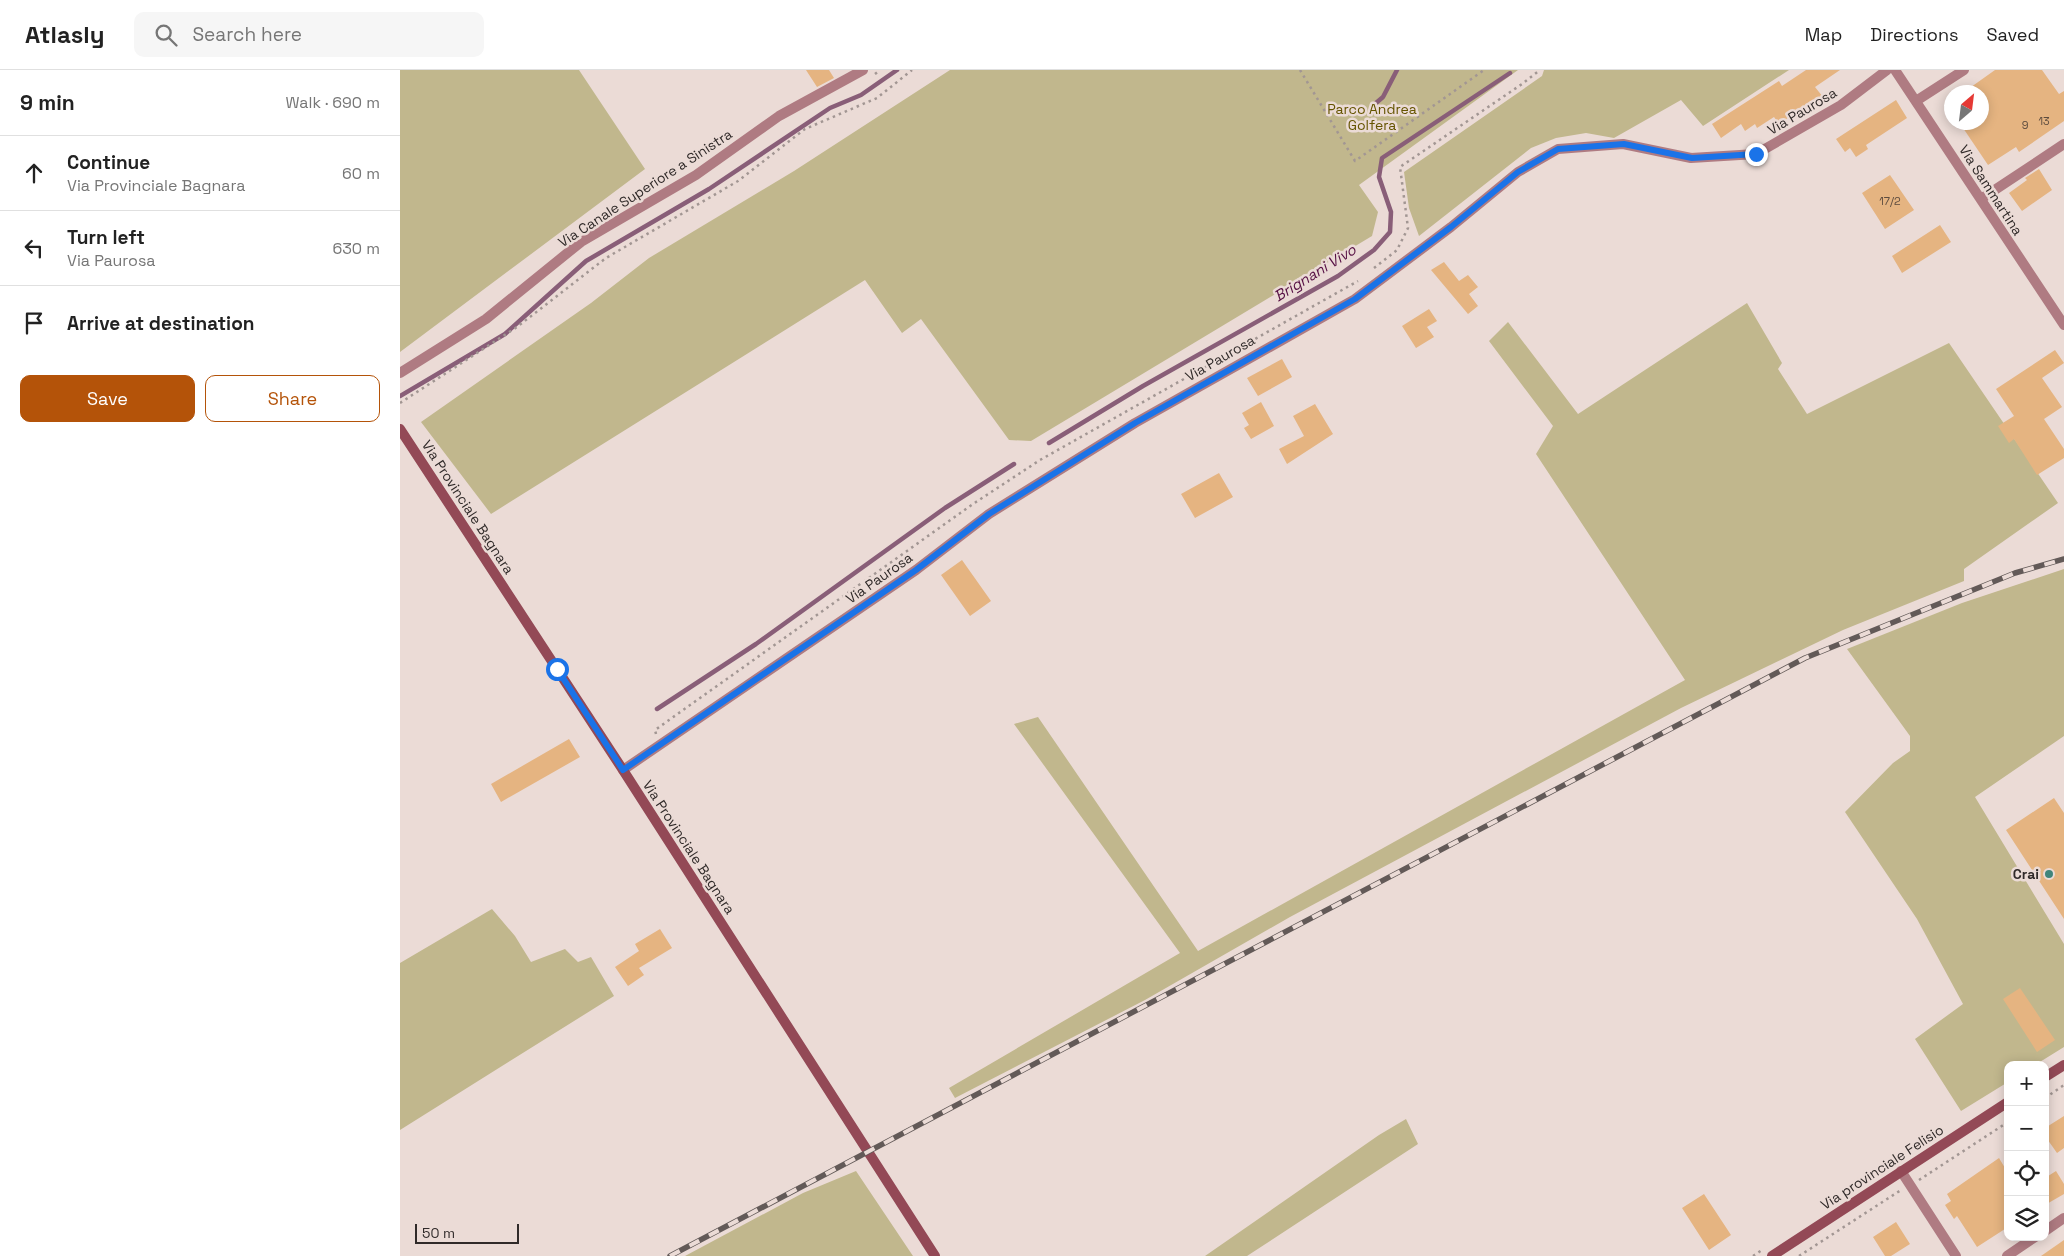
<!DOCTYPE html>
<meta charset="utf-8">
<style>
:root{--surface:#fff;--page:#f6f6f6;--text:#222;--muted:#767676;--line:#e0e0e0;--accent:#b45309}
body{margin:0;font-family:"Space Grotesk",sans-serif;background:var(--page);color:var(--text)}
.controls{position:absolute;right:15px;bottom:15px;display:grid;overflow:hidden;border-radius:10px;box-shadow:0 2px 12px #0003}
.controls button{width:45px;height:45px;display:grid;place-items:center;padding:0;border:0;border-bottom:1px solid var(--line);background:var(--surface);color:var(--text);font:25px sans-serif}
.compass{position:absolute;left:1544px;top:15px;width:45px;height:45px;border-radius:50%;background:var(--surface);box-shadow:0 2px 12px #0003;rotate:28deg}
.scale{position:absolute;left:15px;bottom:12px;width:104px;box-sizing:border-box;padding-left:5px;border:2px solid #302a29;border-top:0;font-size:14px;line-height:18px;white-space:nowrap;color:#302a29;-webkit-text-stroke:4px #ebdbd6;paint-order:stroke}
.stop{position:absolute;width:15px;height:15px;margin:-11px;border:4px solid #1a73e8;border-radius:50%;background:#fff}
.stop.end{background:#1a73e8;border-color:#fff;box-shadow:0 1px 5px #0008}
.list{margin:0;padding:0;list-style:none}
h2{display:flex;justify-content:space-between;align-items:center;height:65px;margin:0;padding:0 20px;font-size:21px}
h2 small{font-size:16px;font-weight:400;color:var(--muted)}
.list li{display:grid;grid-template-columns:32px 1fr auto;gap:15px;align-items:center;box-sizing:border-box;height:75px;padding:0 20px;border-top:1px solid var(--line)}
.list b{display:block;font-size:19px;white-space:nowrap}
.list p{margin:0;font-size:16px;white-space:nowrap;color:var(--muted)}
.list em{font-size:16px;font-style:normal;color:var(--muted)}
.actions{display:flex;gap:10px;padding:15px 20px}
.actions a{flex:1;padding:11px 0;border:1px solid var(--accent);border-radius:10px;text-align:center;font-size:18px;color:var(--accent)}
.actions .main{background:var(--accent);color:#fff}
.icon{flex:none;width:28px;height:28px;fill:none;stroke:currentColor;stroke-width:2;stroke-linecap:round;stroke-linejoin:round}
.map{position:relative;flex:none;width:1664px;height:1186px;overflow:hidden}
header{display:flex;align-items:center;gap:30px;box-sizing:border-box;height:70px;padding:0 25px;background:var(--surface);border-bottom:1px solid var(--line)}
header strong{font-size:24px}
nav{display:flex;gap:28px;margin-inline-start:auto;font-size:18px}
.search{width:350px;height:45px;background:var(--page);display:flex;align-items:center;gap:12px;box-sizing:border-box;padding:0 18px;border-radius:10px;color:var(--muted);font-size:19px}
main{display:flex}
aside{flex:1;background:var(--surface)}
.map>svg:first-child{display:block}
</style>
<header>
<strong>Atlasly</strong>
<div class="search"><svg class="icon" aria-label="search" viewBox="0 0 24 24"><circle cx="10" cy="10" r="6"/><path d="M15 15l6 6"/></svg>Search here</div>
<nav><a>Map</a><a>Directions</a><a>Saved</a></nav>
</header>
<main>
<aside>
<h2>9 min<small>Walk · 690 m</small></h2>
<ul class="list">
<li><svg class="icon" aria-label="ahead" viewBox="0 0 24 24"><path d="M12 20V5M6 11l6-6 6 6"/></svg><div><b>Continue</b><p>Via Provinciale Bagnara</p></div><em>60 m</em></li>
<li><svg class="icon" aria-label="left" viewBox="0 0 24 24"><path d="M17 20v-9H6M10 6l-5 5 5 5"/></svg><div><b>Turn left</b><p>Via Paurosa</p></div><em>630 m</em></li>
<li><svg class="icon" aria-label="arrive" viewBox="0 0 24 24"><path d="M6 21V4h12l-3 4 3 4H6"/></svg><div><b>Arrive at destination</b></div></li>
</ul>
<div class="actions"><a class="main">Save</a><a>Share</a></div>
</aside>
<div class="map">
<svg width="1664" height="1186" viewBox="0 0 1664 1186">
<rect width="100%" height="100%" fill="#ebdbd6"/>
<!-- green -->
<path fill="#c1b78d" d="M0 0H179L245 99 0 282Z
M550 0H1118L959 115 978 142 972 166 631 371 609 370 521 249 502 263 465 210 91 444 21 352 191 233 249 188 394 101Z
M1144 0H1389L1303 56 1281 30 1214 68 1186 63 1156 68 1131 78 1019 166 1009 138 1004 102 1142 6Z
M1347 233 1382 293 1378 299 1407 344 1549 273 1658 433 1564 499V511L1443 560 1281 638 890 847 745 930 555 1028 549 1018 780 883 614 654 638 647 798 881 1285 610 1136 384 1153 356 1089 271 1108 252 1178 344Z
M1664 499V666L1575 727 1664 874V977L1635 995H1608V1012L1561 1041 1515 969 1563 934 1517 849 1445 742 1493 693 1510 681V666L1447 579 1562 533Z
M92 839 115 866 131 892 165 879 178 892 191 887 214 926 0 1060V893Z
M1006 1049 1018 1074 847 1186H805L979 1065Z
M456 1101 513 1186H285L403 1123Z"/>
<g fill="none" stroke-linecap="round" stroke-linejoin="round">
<!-- stream -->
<path stroke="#895e78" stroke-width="4.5" d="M976 33 983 27 997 0
M0 326 105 264 186 191 309 119 430 38 461 25 497 0
M649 373 743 316 938 206 974 180 990 162 991 142 979 107 982 88 1110 3
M257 639 356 574 545 438 614 394"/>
</g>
<!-- building -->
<path fill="#e5b481" d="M406 0H429L434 8 417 17Z
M1406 0H1440L1415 17 1423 27 1405 39 1404 37 1379 54 1374 47 1357 58 1355 54 1345 61 1341 54 1321 68 1312 54 1379 11 1382 16Z
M1595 0H1642L1659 24 1664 21V51L1619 82 1616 77 1588 95 1559 52H1582V22H1564Z
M1496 30 1507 48 1466 75 1468 79 1456 87 1450 78 1445 82 1436 69Z
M1639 99 1652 120 1622 141 1609 123 1627 110 1625 108Z
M1490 105 1514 140 1485 159 1462 123Z
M1540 155 1551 172 1502 203 1492 186Z
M1044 192 1059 211 1068 205 1078 217 1069 224 1078 236 1068 244 1031 200Z
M1029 239 1037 251 1027 257 1034 267 1016 278 1002 256Z
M1655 280 1664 293 1642 308 1662 337 1644 349 1664 379V388L1637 405 1614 369 1609 373 1598 356 1614 346 1596 319Z
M882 289 892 307 858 326 847 308Z
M861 332 874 356 851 369 844 358 849 355 842 343Z
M915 334 933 364 887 394 879 379 904 366 893 346Z
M819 403 833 427 795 448 781 424Z
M562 490 591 531 570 546 541 505Z
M169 669 180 687 101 732 91 714Z
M1654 728 1664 743V849L1606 760Z
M260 859 272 878 239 898 244 905 228 916 215 897 239 881 235 874Z
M1620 918 1655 970 1637 982 1603 929Z
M1664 1046V1078L1657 1083 1645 1066V1058Z
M1599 1088 1608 1103V1157L1577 1177 1557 1146 1554 1149 1545 1135 1551 1131 1547 1124Z
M1656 1101 1664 1114V1124L1645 1135V1108Z
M1304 1124 1331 1165 1309 1180 1282 1138Z
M1496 1152 1510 1174 1491 1186H1485L1473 1167Z
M1664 1170V1186H1641Z"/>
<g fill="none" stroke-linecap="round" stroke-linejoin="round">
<!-- path -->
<path stroke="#a29693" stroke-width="2.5" stroke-dasharray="2.5 4" stroke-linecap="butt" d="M900 0 955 91 1084 0
M475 4 480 0
M974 198 997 180 1008 158 1000 97 1122 14 1140 0
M0 333 117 257 206 188 338 111 405 59 477 28 512 0
M256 664 255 660 573 434 640 390 958 211
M1645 1028 1664 1015
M1519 1110 1608 1052
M1353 1186 1362 1180
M1399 1186 1501 1120"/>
<!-- minor -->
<path stroke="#af7b82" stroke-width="10" d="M1495 0 1664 255
M1516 31 1564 0
M1581 129 1664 74
M0 303 86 249 181 172 296 105 379 46 463 0
M223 700 516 500 589 444 735 353 955 229 1051 157 1118 102 1158 79 1223 74 1291 88 1356 84 1441 35 1487 0
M1501 1101 1556 1186
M1645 1161 1664 1148
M1607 1186 1635 1167"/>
<!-- secondary -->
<path stroke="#934956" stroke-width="10" d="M0 359 223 700 535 1186
M1645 1007 1664 995
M1372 1186 1608 1032"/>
<!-- rail casing -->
<g stroke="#635a58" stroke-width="5.5">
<path id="rail" d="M270 1186 1405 588 1615 503 1664 489"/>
</g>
<!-- rail -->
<use href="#rail" stroke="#ebdbd6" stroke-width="4" stroke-dasharray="11" stroke-linecap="butt"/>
</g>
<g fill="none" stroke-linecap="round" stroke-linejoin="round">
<!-- route -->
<path stroke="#1a73e8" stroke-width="6" d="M157 599 223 700 516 500 589 444 735 353 955 229 1051 157 1118 102 1158 79 1224 74 1292 88 1356 84"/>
</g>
<!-- markers -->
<circle fill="#40857b" stroke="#ebdbd6" stroke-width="2" cx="1649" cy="804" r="5"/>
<g text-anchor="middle" stroke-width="5" stroke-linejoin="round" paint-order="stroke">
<!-- number labels -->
<g font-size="11" fill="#5d4c3f">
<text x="1644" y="55">13</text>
<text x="1625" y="59">9</text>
<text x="1490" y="135">17/2</text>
</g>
<!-- park labels -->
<g font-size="14" fill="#655400" stroke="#ebdbd6">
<text x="972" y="44">Parco Andrea<tspan x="972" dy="16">Golfera</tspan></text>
</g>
<!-- street labels -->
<g font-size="14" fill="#302a29" stroke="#ebdbd6">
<text transform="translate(1402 41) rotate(-31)" y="5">Via Paurosa</text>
<text transform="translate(245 118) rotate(-33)" y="5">Via Canale Superiore a Sinistra</text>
<text transform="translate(1591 120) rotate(57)" y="5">Via Sammartina</text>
<text transform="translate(820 288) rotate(-30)" y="5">Via Paurosa</text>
<text transform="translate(68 437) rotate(57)" y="5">Via Provinciale Bagnara</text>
<text transform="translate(479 508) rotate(-35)" y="5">Via Paurosa</text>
<text transform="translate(289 777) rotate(57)" y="5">Via Provinciale Bagnara</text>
<text transform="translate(1482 1097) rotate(-33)" y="5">Via provinciale Felisio</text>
</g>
<!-- poi labels -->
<g font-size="14" font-weight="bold" fill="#302a29" stroke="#ebdbd6" text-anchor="end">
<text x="1639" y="809">Crai</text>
</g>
<!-- water labels -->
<g font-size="15" font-style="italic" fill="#560f43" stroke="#ebdbd6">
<text transform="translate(915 203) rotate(-32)" y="5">Brignani Vivo</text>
</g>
</g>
</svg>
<div class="controls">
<button>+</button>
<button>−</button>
<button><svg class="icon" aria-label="locate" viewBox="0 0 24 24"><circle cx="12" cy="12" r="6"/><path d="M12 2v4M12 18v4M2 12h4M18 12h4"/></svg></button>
<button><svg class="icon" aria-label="layers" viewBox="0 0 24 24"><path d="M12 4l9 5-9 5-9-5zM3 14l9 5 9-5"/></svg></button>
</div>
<svg class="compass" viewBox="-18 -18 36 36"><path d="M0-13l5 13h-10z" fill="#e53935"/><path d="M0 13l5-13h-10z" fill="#767676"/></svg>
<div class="scale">50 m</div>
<div class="stop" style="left:157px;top:599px"></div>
<div class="stop end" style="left:1356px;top:84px"></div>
</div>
</main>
